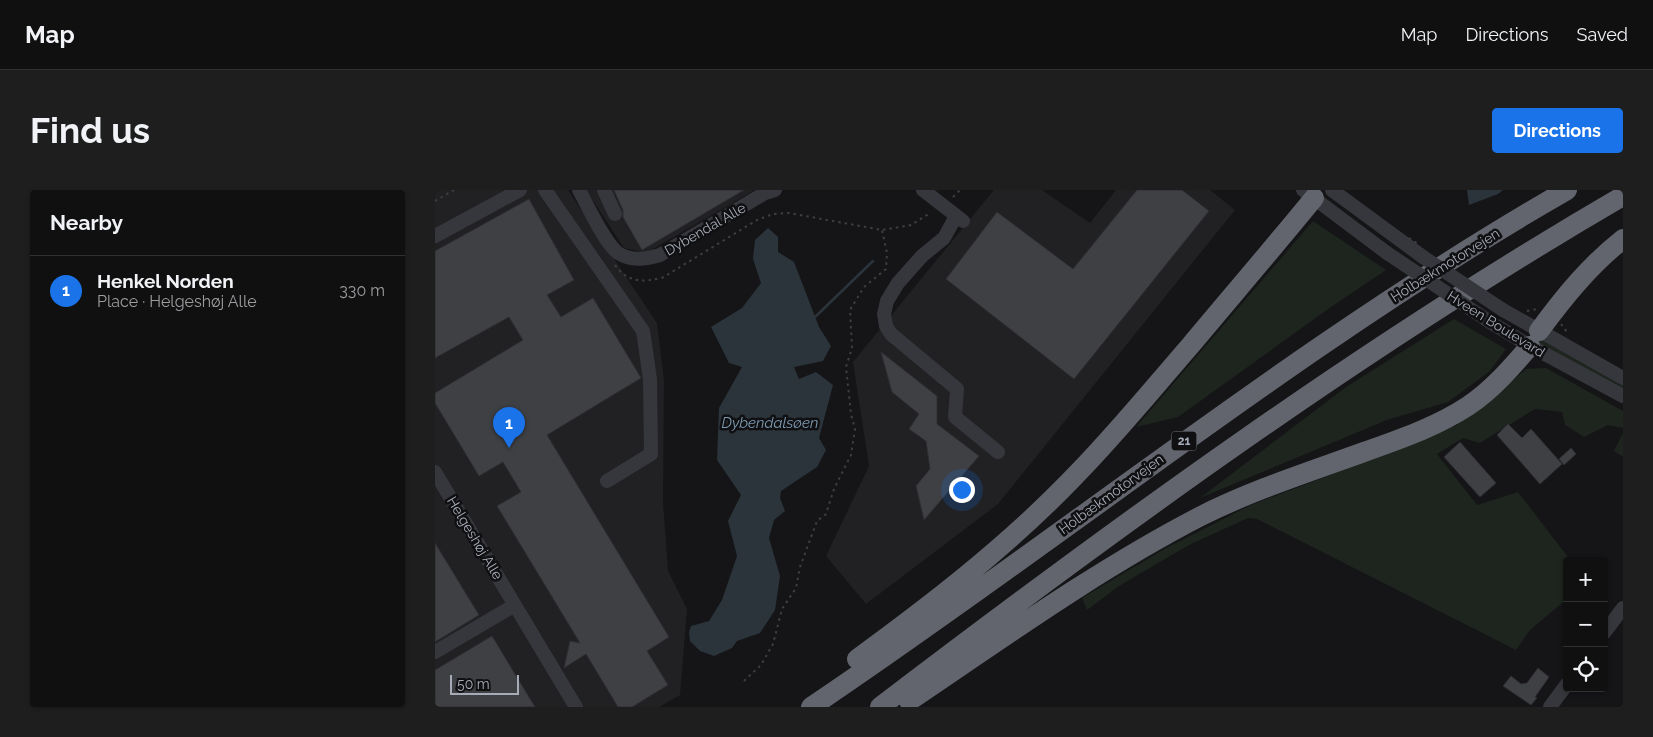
<!DOCTYPE html>
<meta charset="utf-8">
<style>
:root{--surface:#101011;--page:#1e1e1f;--text:#f1f3f6;--muted:#9c9d9f;--line:#303031;--accent:#1a73e8}
body{margin:0;font-family:Raleway,sans-serif;background:var(--page);color:var(--text)}
.controls{position:absolute;right:15px;bottom:15px;display:grid;overflow:hidden;border-radius:5px;box-shadow:0 1px 4px #0004}
.controls button{width:45px;height:45px;display:grid;place-items:center;padding:0;border:0;border-bottom:1px solid var(--line);background:var(--surface);color:var(--text);font:25px sans-serif}
.scale{position:absolute;left:15px;bottom:12px;width:69px;box-sizing:border-box;padding-left:5px;border:2px solid #a6acb7;border-top:0;font-size:14px;line-height:18px;white-space:nowrap;color:#a6acb7;-webkit-text-stroke:4px #101012;paint-order:stroke}
.you{position:absolute;left:526px;top:299px;width:18px;height:18px;margin:-12px;border:4px solid #fff;border-radius:50%;background:#1a73e8;box-shadow:0 0 0 8px #1a73e833}
.badge{display:grid;place-items:center;width:32px;height:32px;border-radius:50%;background:var(--accent);color:#fff;font-size:16px;font-weight:700}
.pin{position:absolute;translate:-50% -41px;filter:drop-shadow(0 1px 2px #0008)}
.pin::after{content:'';position:absolute;top:26px;width:18px;height:15px;background:inherit;clip-path:polygon(0 0,100% 0,50% 100%)}
.list{margin:0;padding:0;list-style:none}
h2{display:flex;justify-content:space-between;align-items:center;height:65px;margin:0;padding:0 20px;font-size:21px}
h2 small{font-size:16px;font-weight:400;color:var(--muted)}
.list li{display:grid;grid-template-columns:32px 1fr auto;gap:15px;align-items:center;box-sizing:border-box;height:70px;padding:0 20px;border-top:1px solid var(--line)}
.list b{display:block;font-size:19px;white-space:nowrap}
.list p{margin:0;font-size:16px;white-space:nowrap;color:var(--muted)}
.list em{font-size:16px;font-style:normal;color:var(--muted)}
.icon{flex:none;width:28px;height:28px;fill:none;stroke:currentColor;stroke-width:2;stroke-linecap:round;stroke-linejoin:round}
.map{position:relative;flex:none;width:1188px;height:517px;overflow:hidden;border-radius:5px}
header{display:flex;align-items:center;gap:30px;box-sizing:border-box;height:70px;padding:0 25px;background:var(--surface);border-bottom:1px solid var(--line)}
header strong{font-size:24px}
nav{display:flex;gap:28px;margin-inline-start:auto;font-size:18px}
.intro{display:flex;align-items:center;justify-content:space-between;box-sizing:border-box;height:120px;padding:0 30px}
h1{margin:0;font-size:35px}
.button{padding:12px 22px;border-radius:5px;background:var(--accent);color:#fff;font-size:18px;font-weight:700}
main{display:flex;gap:30px;padding:0 30px}
aside{flex:1;background:var(--surface);border-radius:5px;box-shadow:0 1px 4px #0004}
.map>svg:first-child{display:block}
</style>
<header>
<strong>Map</strong>
<nav><a>Map</a><a>Directions</a><a>Saved</a></nav>
</header>
<div class="intro"><h1>Find us</h1><a class="button">Directions</a></div>
<main>
<aside>
<h2>Nearby<small></small></h2>
<ul class="list">
<li><span class="badge">1</span><div><b>Henkel Norden</b><p>Place · Helgeshøj Alle</p></div><em>330 m</em></li>
</ul>
</aside>
<div class="map">
<svg width="1188" height="517" viewBox="0 0 1188 517">
<rect width="100%" height="100%" fill="#151517"/>
<!-- built -->
<path fill="#212124" d="M0 0H133L222 133 229 190 228 312 233 381 252 419 245 505 224 517H0Z
M151 0H320L211 63 189 58Z
M559 0H607L655 33 681 0H775L800 20 563 314 431 414 391 366 434 276 418 172Z"/>
<!-- green -->
<path fill="#1d251e" d="M878 31 951 80 896 117 743 227 701 237Z
M1019 129 1071 159 1055 181 1013 212 952 230 765 308 911 197Z
M1104 147 1188 193V200L1102 154Z
M1111 178 1188 221V238L1173 235 1149 247 1130 235 1127 222 1100 219 1045 253 1028 248 1002 264 1042 315 1083 302 1136 371H1132V409L1095 440 1081 460 822 329 813 328 754 355 684 396 652 420 647 408 731 358 816 315 925 274 1020 236 1052 213 1091 179Z
M1188 243V267L1179 261Z"/>
<!-- water -->
<path fill="#2b343b" d="M1032 0H1068L1063 4 1034 15Z
M333 38 343 47V62L359 72 384 137 396 156 388 171 359 177 364 189 381 182 398 195 384 248 391 260 382 277 346 301 345 308 350 321 339 330 334 348 345 386 340 420 325 443 302 451 297 458 279 466 265 461 255 451 254 442 256 436 274 431 287 410 302 366 293 331 306 305 282 270 284 218 307 177 294 173 276 137 307 118 326 93 318 69 320 50Z"/>
<g fill="none" stroke-linecap="round" stroke-linejoin="round">
<!-- stream -->
<path stroke="#2b343b" stroke-width="2.5" d="M380 127 438 71"/>
</g>
<!-- building -->
<path fill="#3f4044" stroke="#2f2f33" d="M179 0H309L207 60 188 27V20Z
M702 0H747L774 21 639 189 511 89 562 22 638 79Z
M94 9 139 90 112 105 126 127 158 108 206 188 112 245 234 447 212 461 233 495 197 517H183L151 464 129 478 135 451 145 453 62 316 86 302 68 272 44 286 0 213V203L88 150 74 127 0 168V61Z
M446 162 502 206V234L544 266 489 330 481 296 495 279 491 251 474 239 484 224 457 202Z
M1073 234 1087 248 1096 239 1127 274 1105 294 1062 245Z
M1025 252 1061 293 1045 307 1009 267Z
M1136 258 1141 264 1129 275 1124 269Z
M0 353 44 425 0 452Z
M57 446 100 517H0V480Z
M1103 478 1114 487 1100 507 1102 508 1096 515 1068 496 1076 486 1086 494 1092 493Z"/>
<g fill="none" stroke-linecap="round" stroke-linejoin="round">
<!-- path -->
<path stroke="#3c3e43" stroke-width="2" stroke-dasharray="2.5 4" stroke-linecap="butt" d="M518 7 525 0
M0 11 19 0
M180 75C193 93 207 92 227 88L322 30 338 24 354 23 447 40 476 35 495 23
M1092 121 1102 119
M1126 134 1132 142
M309 491 326 475 338 454 347 419 361 398 365 377 382 331 391 324 399 299 416 265 420 239 416 224 411 177 417 158 415 120 429 97 451 79 452 63 447 40"/>
<!-- minor -->
<path stroke="#36373c" stroke-width="14" d="M110 0 208 141 215 189 216 264 172 291
M144 0C153 16 169 52 183 63 195 71 212 69 225 65L330 3 340 0
M169 0 180 24
M488 0 528 31
M868 0 952 63
M897 0 988 67
M521 26 509 48 487 66 463 93 452 111 449 124 451 136 456 144 522 199 520 227 563 262
M0 46 85 0
M1068 120 1188 188
M1055 132 1095 156 1188 206
M0 282 141 517
M1169 443 1188 418
M0 462 80 415
M1115 517 1132 494"/>
<!-- highway -->
<path stroke="#62656d" stroke-width="20" d="M1104 141C1129 107 1155 75 1188 49
M422 469C496 415 570 358 634 292 677 249 715 202 755 156 796 107 838 58 879 8
M474 511C569 447 662 380 764 327 817 300 874 282 929 262 965 249 1001 237 1033 216 1057 200 1076 178 1095 156
M376 517C629 347 867 152 1132 0
M445 517C684 335 928 157 1188 6"/>
<!-- path-bridge -->
<path stroke="#3c3e43" stroke-width="2" stroke-dasharray="2.5 4" stroke-linecap="butt" d="M974 48 985 55"/>
<!-- minor-bridge -->
<path stroke="#36373c" stroke-width="14" d="M952 63 1055 132
M988 67 1068 120"/>
</g>
<g text-anchor="middle" stroke-width="5" stroke-linejoin="round" paint-order="stroke">
<!-- shield labels -->
<rect fill="#101012" stroke="#797d86" stroke-width="1" x="736.5" y="241.5" width="25" height="19" rx="4"/>
<g font-size="12" font-weight="bold" fill="#a6acb7">
<text x="749" y="255">21</text>
</g>
<!-- street labels -->
<g font-size="14" fill="#a6acb7" stroke="#101012">
<text transform="translate(270 39) rotate(-30)" y="5">Dybendal Alle</text>
<text transform="translate(1010 75) rotate(-32)" y="5">Holbækmotorvejen</text>
<text transform="translate(1061 134) rotate(32)" y="5">Hveen Boulevard</text>
<text transform="translate(676 304) rotate(-36)" y="5">Holbækmotorvejen</text>
<text transform="translate(40 348) rotate(59)" y="5">Helgeshøj Alle</text>
</g>
<!-- water labels -->
<g font-size="15" font-style="italic" fill="#7d9bb3" stroke="#101012">
<text x="335" y="238">Dybendalsøen</text>
</g>
</g>
</svg>
<div class="controls">
<button>+</button>
<button>−</button>
<button><svg class="icon" aria-label="locate" viewBox="0 0 24 24"><circle cx="12" cy="12" r="6"/><path d="M12 2v4M12 18v4M2 12h4M18 12h4"/></svg></button>
</div>
<div class="scale">50 m</div>
<div class="you"></div>
<div class="pin badge" style="left:74px;top:258px">1</div>
</div>
</main>
